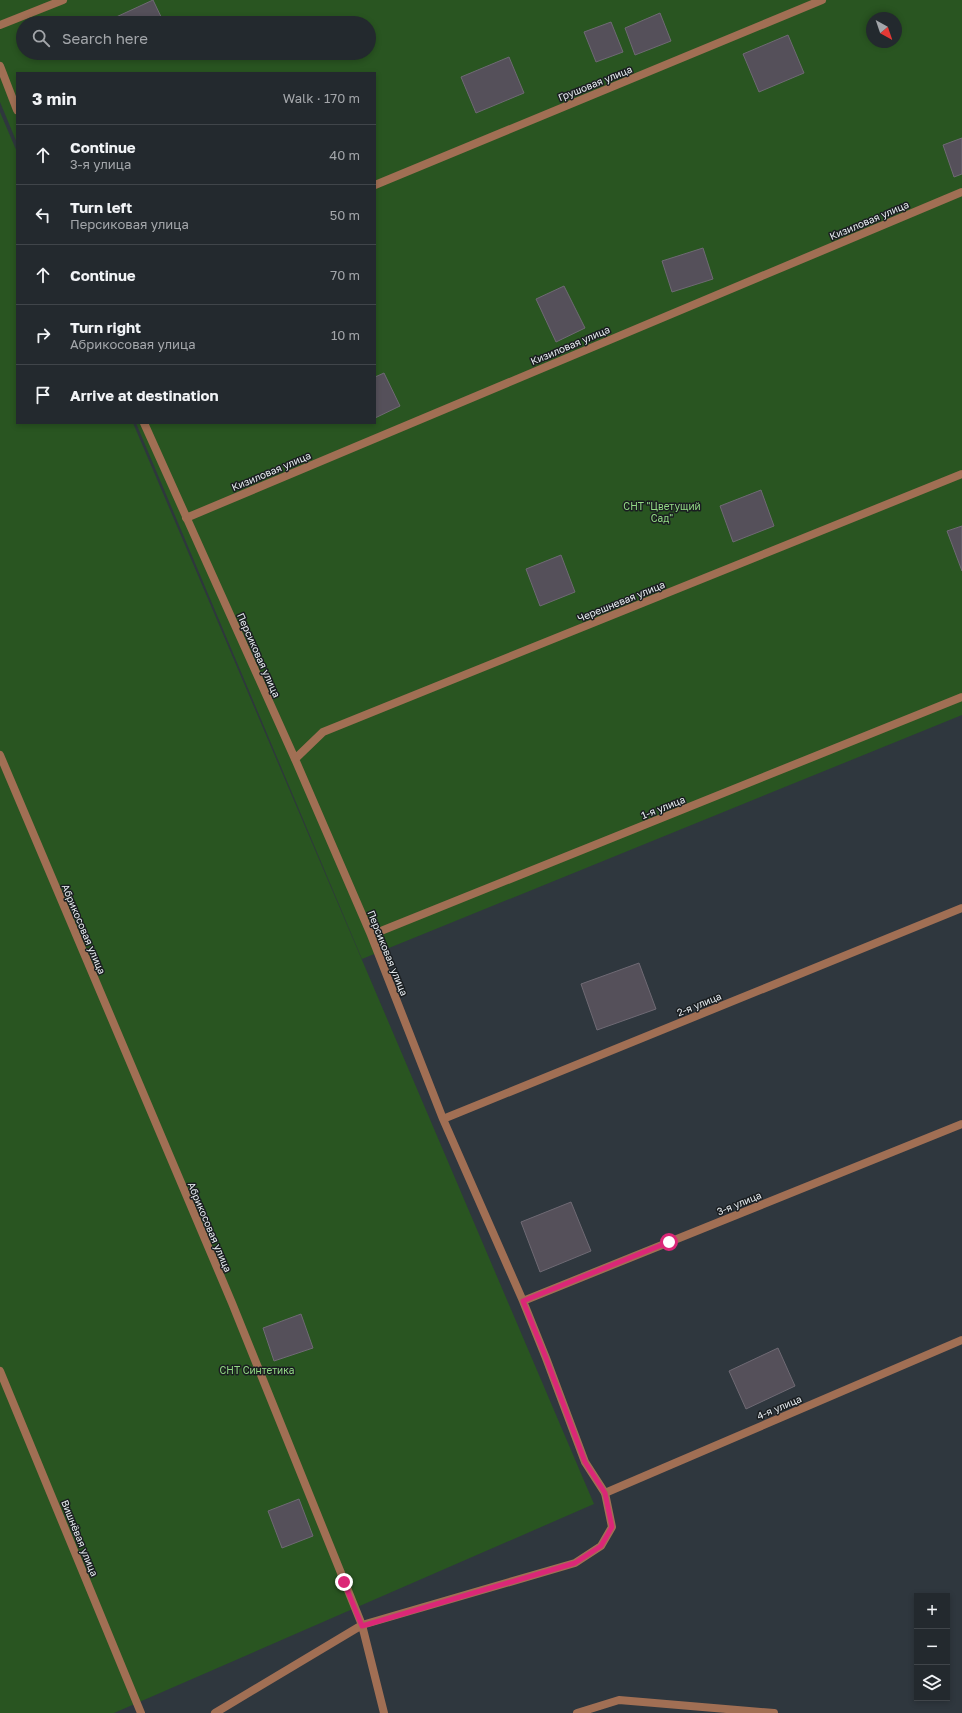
<!DOCTYPE html>
<meta charset="utf-8">
<style>
:root{--surface:#23292e;--page:#2f353a;--text:#f1f3f6;--muted:#a3a6aa;--line:#40454a}
body{margin:0;font-family:"Golos Text",sans-serif;background:var(--page);color:var(--text)}
.controls{position:absolute;right:12px;bottom:12px;display:grid;overflow:hidden;border-radius:0px;box-shadow:0 2px 6px #0003}
.controls button{width:36px;height:36px;display:grid;place-items:center;padding:0;border:0;border-bottom:1px solid var(--line);background:var(--surface);color:var(--text);font:20px sans-serif}
.compass{position:absolute;left:866px;top:12px;width:36px;height:36px;border-radius:50%;background:var(--surface);box-shadow:0 2px 6px #0003;rotate:140deg}
.stop{position:absolute;width:12px;height:12px;margin:-9px;border:3px solid #db2777;border-radius:50%;background:#fff}
.stop.end{background:#db2777;border-color:#fff;box-shadow:0 1px 4px #0008}
.list{margin:0;padding:0;list-style:none}
h2{display:flex;justify-content:space-between;align-items:center;height:52px;margin:0;padding:0 16px;font-size:17px}
h2 small{font-size:13px;font-weight:400;color:var(--muted)}
.list li{display:grid;grid-template-columns:26px 1fr auto;gap:12px;align-items:center;box-sizing:border-box;height:60px;padding:0 16px;border-top:1px solid var(--line)}
.list b{display:block;font-size:15px;white-space:nowrap}
.list p{margin:0;font-size:13px;white-space:nowrap;color:var(--muted)}
.list em{font-size:13px;font-style:normal;color:var(--muted)}
.icon{flex:none;width:22px;height:22px;fill:none;stroke:currentColor;stroke-width:2;stroke-linecap:round;stroke-linejoin:round}
.map{position:relative;flex:none;width:962px;height:1713px;overflow:hidden}
.search{position:absolute;background:var(--surface);box-shadow:0 2px 6px #0003;left:16px;top:16px;width:360px;height:44px;display:flex;align-items:center;gap:10px;box-sizing:border-box;padding:0 14px;border-radius:22px;color:var(--muted);font-size:15px}
.panel{position:absolute;background:var(--surface);box-shadow:0 2px 6px #0003;left:16px;top:72px;width:360px;height:352px;border-radius:0px}
.map>svg:first-child{display:block}
</style>
<div class="map">
<svg width="962" height="1713" viewBox="0 0 962 1713">
<rect width="100%" height="100%" fill="#2f373e"/>
<!-- garden -->
<path fill="#295521" fill-rule="evenodd" d="M0 0H962V715L362 959 136 423H375V73H17V143L0 102ZM872 18H896V42H872ZM23 23H369V53H23Z
M0 112 17 152V423H133L594 1504 114 1713H0Z"/>
<!-- building -->
<path fill="#55505a" stroke="#6f6a74" d="M153 0 164 23H116L114 18Z
M660 13 671 41 635 55 625 28Z
M611 22 623 52 596 62 584 32Z
M788 35 804 73 759 92 743 54Z
M509 57 524 93 476 113 461 77Z
M962 138V174L954 177 943 145Z
M703 248 713 279 672 292 662 261Z
M564 286 585 328 556 342 536 299Z
M384 373 400 406 375 418V377Z
M761 490 774 526 733 542 720 506Z
M962 526V571L947 531Z
M561 555 575 592 540 606 526 569Z
M639 963 656 1009 597 1030 581 984Z
M571 1202 591 1251 540 1272 521 1222Z
M301 1314 313 1348 274 1361 263 1328Z
M778 1348 795 1386 746 1409 729 1371Z
M299 1499 313 1536 282 1548 268 1511Z"/>
<g fill="none" stroke-linecap="round" stroke-linejoin="round">
<!-- lane -->
<path stroke="#a16f54" stroke-width="8" d="M0 755 232 1303 362 1625 384 1713
M0 1371 141 1713
M215 1713 362 1625 575 1563 601 1546 612 1527 605 1493"/>
<!-- street -->
<path stroke="#a16f54" stroke-width="8" d="M0 25 63 0
M0 66 17 110
M375 185 822 0
M144 423 295 759 371 935 443 1119 523 1301 546 1358 585 1462 605 1493 962 1340
M186 518 962 192
M295 759 323 732 962 474
M371 935 962 697
M443 1119 962 908
M523 1301 962 1124
M577 1713 619 1700 774 1713"/>
</g>
<g fill="none" stroke-linecap="round" stroke-linejoin="round">
<!-- route -->
<path stroke="#db2777" stroke-width="5" d="M344 1582 362 1626 575 1563 601 1546 612 1527 605 1493 585 1462 546 1358 523 1301 669 1242"/>
</g>
<g text-anchor="middle" stroke-width="3" stroke-linejoin="round" paint-order="stroke">
<!-- street labels -->
<g font-size="10" fill="#e9eef2" stroke="#1a1e21">
<text transform="translate(595 83) rotate(-22)" y="4">Грушовая улица</text>
<text transform="translate(869 220) rotate(-23)" y="4">Кизиловая улица</text>
<text transform="translate(570 345) rotate(-23)" y="4">Кизиловая улица</text>
<text transform="translate(271 471) rotate(-23)" y="4">Кизиловая улица</text>
<text transform="translate(621 601) rotate(-22)" y="4">Черешневая улица</text>
<text transform="translate(259 655) rotate(66)" y="4">Персиковая улица</text>
<text transform="translate(663 807) rotate(-22)" y="4">1-я улица</text>
<text transform="translate(84 929) rotate(67)" y="4">Абрикосовая улица</text>
<text transform="translate(388 953) rotate(68)" y="4">Персиковая улица</text>
<text transform="translate(699 1004) rotate(-22)" y="4">2-я улица</text>
<text transform="translate(739 1203) rotate(-22)" y="4">3-я улица</text>
<text transform="translate(210 1227) rotate(67)" y="4">Абрикосовая улица</text>
<text transform="translate(779 1407) rotate(-23)" y="4">4-я улица</text>
<text transform="translate(80 1538) rotate(68)" y="4">Вишнёвая улица</text>
</g>
<!-- park labels -->
<g font-size="10" fill="#93da85" stroke="#1a1e21">
<text x="662" y="510">СНТ "Цветущий<tspan x="662" dy="12">Сад"</tspan></text>
<text x="257" y="1374">СНТ Синтетика</text>
</g>
</g>
</svg>
<div class="controls">
<button>+</button>
<button>−</button>
<button><svg class="icon" aria-label="layers" viewBox="0 0 24 24"><path d="M12 4l9 5-9 5-9-5zM3 14l9 5 9-5"/></svg></button>
</div>
<svg class="compass" viewBox="-18 -18 36 36"><path d="M0-13l5 13h-10z" fill="#e53935"/><path d="M0 13l5-13h-10z" fill="#a3a6aa"/></svg>
<div class="stop" style="left:669px;top:1242px"></div>
<div class="stop end" style="left:344px;top:1582px"></div>
<div class="search"><svg class="icon" aria-label="search" viewBox="0 0 24 24"><circle cx="10" cy="10" r="6"/><path d="M15 15l6 6"/></svg>Search here</div>
<section class="panel">
<h2>3 min<small>Walk · 170 m</small></h2>
<ul class="list">
<li><svg class="icon" aria-label="ahead" viewBox="0 0 24 24"><path d="M12 20V5M6 11l6-6 6 6"/></svg><div><b>Continue</b><p>3-я улица</p></div><em>40 m</em></li>
<li><svg class="icon" aria-label="left" viewBox="0 0 24 24"><path d="M17 20v-9H6M10 6l-5 5 5 5"/></svg><div><b>Turn left</b><p>Персиковая улица</p></div><em>50 m</em></li>
<li><svg class="icon" aria-label="ahead" viewBox="0 0 24 24"><path d="M12 20V5M6 11l6-6 6 6"/></svg><div><b>Continue</b></div><em>70 m</em></li>
<li><svg class="icon" aria-label="right" viewBox="0 0 24 24"><path d="M7 20v-9h11M14 6l5 5-5 5"/></svg><div><b>Turn right</b><p>Абрикосовая улица</p></div><em>10 m</em></li>
<li><svg class="icon" aria-label="arrive" viewBox="0 0 24 24"><path d="M6 21V4h12l-3 4 3 4H6"/></svg><div><b>Arrive at destination</b></div></li>
</ul>
</section>
</div>
